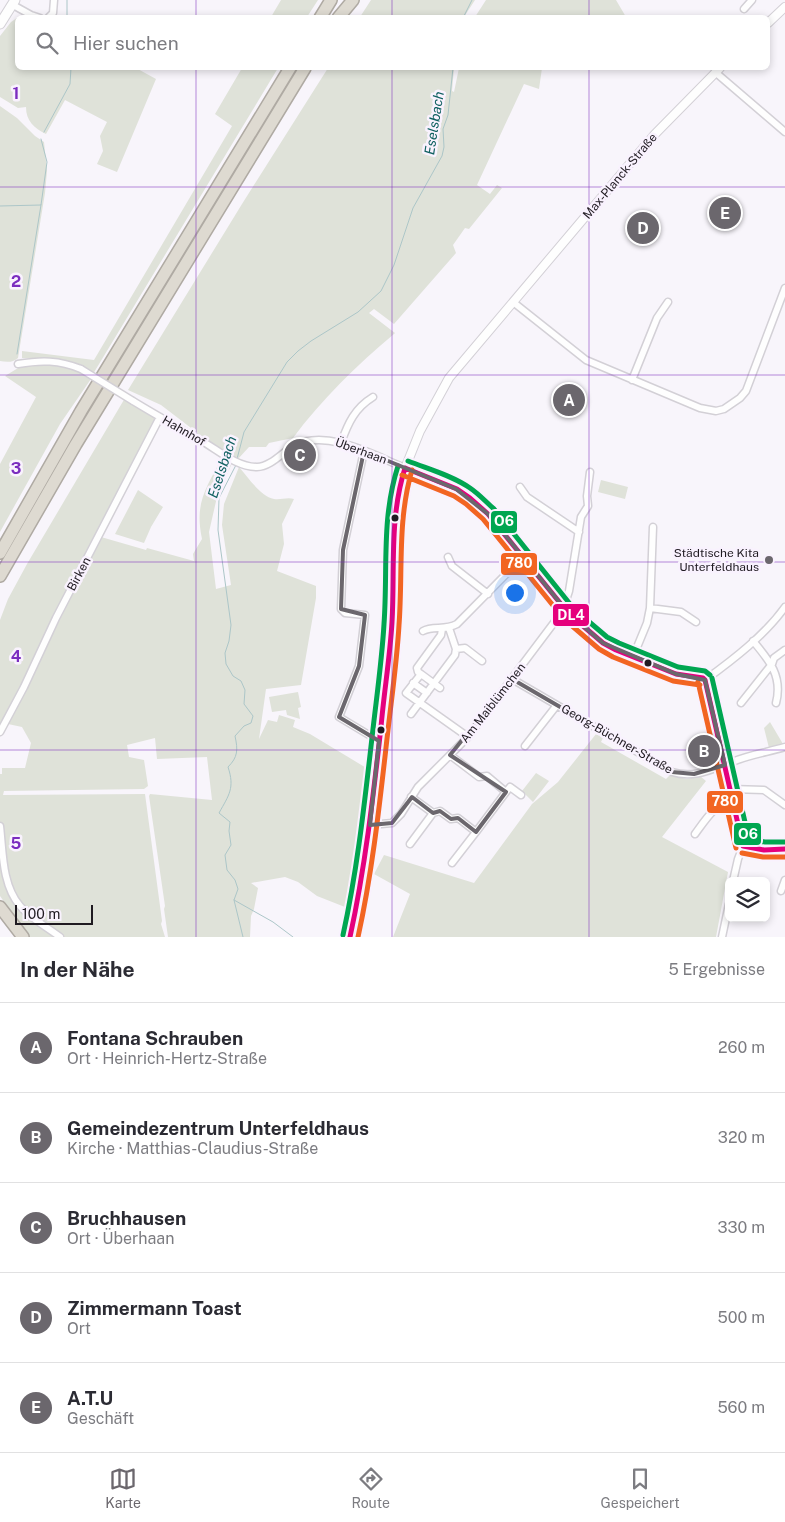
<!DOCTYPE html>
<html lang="de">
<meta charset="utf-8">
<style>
:root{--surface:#fff;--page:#f7f7f7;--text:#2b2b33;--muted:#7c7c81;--line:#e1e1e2;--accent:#6b676d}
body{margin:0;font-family:"Public Sans",sans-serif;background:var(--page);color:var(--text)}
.controls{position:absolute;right:15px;bottom:15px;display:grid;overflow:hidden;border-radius:8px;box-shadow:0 2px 8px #0003}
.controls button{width:45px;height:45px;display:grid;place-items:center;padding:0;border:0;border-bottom:1px solid var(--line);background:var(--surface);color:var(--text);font:25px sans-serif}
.scale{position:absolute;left:15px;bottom:12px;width:78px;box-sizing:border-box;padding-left:5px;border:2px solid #1f1a21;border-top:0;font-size:14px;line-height:18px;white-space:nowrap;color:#1f1a21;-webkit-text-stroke:4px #f9f2fe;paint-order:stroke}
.you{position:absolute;left:514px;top:592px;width:18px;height:18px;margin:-12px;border:4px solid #fff;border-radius:50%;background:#1a73e8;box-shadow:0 0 0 8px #1a73e833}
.badge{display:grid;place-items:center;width:32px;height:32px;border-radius:50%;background:var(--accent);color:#fff;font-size:16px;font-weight:700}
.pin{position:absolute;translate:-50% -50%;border:2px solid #fff;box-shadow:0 1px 5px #0006}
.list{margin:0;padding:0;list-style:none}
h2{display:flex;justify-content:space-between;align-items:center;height:65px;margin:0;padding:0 20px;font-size:21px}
h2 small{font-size:16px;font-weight:400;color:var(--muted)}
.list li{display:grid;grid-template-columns:32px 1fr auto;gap:15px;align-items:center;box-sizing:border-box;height:90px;padding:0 20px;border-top:1px solid var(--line)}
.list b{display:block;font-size:19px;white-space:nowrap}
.list p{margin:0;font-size:16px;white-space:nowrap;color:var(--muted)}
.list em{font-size:16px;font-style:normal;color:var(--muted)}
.icon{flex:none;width:28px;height:28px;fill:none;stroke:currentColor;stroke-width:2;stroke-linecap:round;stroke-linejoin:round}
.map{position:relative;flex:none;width:785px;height:937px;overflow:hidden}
.search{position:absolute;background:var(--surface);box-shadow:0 2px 8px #0003;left:15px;right:15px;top:15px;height:55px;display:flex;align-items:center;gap:12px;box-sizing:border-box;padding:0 18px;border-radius:8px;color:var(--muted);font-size:19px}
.sheet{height:515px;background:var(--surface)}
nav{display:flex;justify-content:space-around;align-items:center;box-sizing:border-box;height:70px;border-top:1px solid var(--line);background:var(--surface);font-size:14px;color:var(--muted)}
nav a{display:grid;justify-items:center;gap:2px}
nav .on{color:var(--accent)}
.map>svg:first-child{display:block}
</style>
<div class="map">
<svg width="785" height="937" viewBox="0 0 785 937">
<rect width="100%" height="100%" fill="#f8f5fb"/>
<!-- green -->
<path fill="#dfe2d9" d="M281 0H318L307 17H271Z
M371 0H475L464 17H360Z
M486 0H616L626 17H475Z
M17 18 18 68H136L156 79 117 172 97 164 103 151 100 136 107 122 65 100 46 134C34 128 26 121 26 107L18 108 0 97V36L11 22Z
M242 68H278L93 374 66 360 22 358V351L94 360 232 126 215 114Z
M328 68H454L452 91 454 92 459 68H542L539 89 524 84 477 185 490 194 497 185 502 188 469 229 465 228 453 245 456 253 394 324 374 309 369 313 395 333 394 334C357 365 322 399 293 438L269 443 266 447H249L238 459 208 441 161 405 128 390 242 204Z
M0 106 17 118 35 136 44 142 47 171 45 193 18 358C13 363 6 362 0 361Z
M49 364 75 369 91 379 60 424 0 532V464L36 397 5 376 23 365Z
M125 398 154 416 155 422 0 727V620L8 599 27 564Z
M223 455 233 461 217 497 209 532 216 589 231 585 222 525 224 504 239 467C248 477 260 496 274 499 281 500 287 497 294 499L282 524 284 544 277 571 316 586V598L301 685 266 689 259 739 268 720 277 722 279 715 295 720 293 727 310 734 368 769 354 884 350 909 317 896 298 882 285 877 251 883 258 888 254 909 251 916 250 937H168L164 909 165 906 149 796 150 794 212 800 207 757 157 759 155 738 127 745 129 757 144 760 148 786 144 789 4 791 3 795 145 794 162 921 161 924 165 937H29L0 896V774H2V768H25L31 743 22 727 8 724 101 537 146 550 147 548 194 561 193 554 202 539C194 501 207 488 223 455Z
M601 480 628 487 625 499 598 492Z
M138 490 163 507 151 527 144 543 115 534Z
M298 692 301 707 298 708 300 719 287 715 286 710 272 712 269 697Z
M770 722 783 744 769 748 764 728Z
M596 734 603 738 601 742 666 779 670 775 687 779 700 776 706 781 662 837 728 872 716 937H393L410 894 374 874 384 855 474 883 532 804 558 782Z
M536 773 549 781 533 802 522 791Z"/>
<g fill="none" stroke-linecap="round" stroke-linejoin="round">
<!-- stream -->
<path stroke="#acc6c8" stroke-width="1" d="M67 0V18
M463 18 472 0
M44 132 70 84 71 68
M0 206 41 205 47 162 41 139
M17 354 41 205
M237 459 244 432 287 362 298 351 311 341 358 312 381 291 394 265 413 208 442 156 444 147 443 129 448 115 453 68
M236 465 219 498 218 530 231 625 229 641 225 653 226 664 233 676 241 681 245 690 244 704 253 716 251 723 244 726 235 736C238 750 238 757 228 767 235 788 229 795 219 813L230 822 229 831 231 845 225 855 227 870 235 880 238 889 234 900 243 937
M234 900 273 922 293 937"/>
<!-- minor casing -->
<g stroke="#d3d0d6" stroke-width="9">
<path id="minor" d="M13 5 31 15 40 18
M744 9 752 0
M48 18 53 13 54 0
M715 72 785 132
M513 302 586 360 700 408 716 411 724 409 740 398 746 391 785 288
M18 364C41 360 59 360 81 369
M632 380 657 318 668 302
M133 401C156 415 179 428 202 441 219 451 237 467 257 467 270 467 282 453 293 446 327 428 373 455 405 468
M341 443C348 423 355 408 373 397
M364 451 343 550 341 609 345 613 365 615 359 666 339 717 379 741
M520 487 527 497 579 532
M448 557 452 566 488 594
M650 608 681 612 696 622
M423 631C433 625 444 631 457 624L523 557
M753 641C769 660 783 676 776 703
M456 649 465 648 482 661
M633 657 647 623 650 608 653 527
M421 674 418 672 417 668 441 635 442 629
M512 679 672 772C694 779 712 769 732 762 749 755 768 752 785 747
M413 683 427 693
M440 688 421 674 406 693 468 737
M741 703 772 664 774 658 785 650
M411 714 455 655 456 649 449 628
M0 732 24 687 56 618 160 417
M525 746 557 705
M731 789 764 790 785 805
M506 792 510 787 521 795
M411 797 433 813 440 811 451 819 458 818 476 832 506 792 487 776 479 777 450 755
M370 825 392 823 401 814 418 787 468 737 562 612 569 591 581 517 588 506 587 496 590 472
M0 826C3 852 2 885 20 906 30 918 47 927 60 937
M695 834C706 819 715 804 733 799
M410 844 433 813
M743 846 764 850 785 849
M452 863 476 832
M733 881 738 859 743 846 705 680C734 659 765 635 785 607
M781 891 785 880
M722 937 729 904"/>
</g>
<!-- tertiary casing -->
<g stroke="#d3d0d6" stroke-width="10">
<path id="tertiary" d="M768 23 785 7
M405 468C424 475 446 482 464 493 473 499 480 507 488 514L569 614 603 643 616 650 676 674 703 678 705 680
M350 937 360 891 373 807 392 622 396 510 400 481 420 431 449 378 655 134 720 68"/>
</g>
<!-- secondary casing -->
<g stroke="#d3d0d6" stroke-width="11">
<path id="secondary" d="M0 24 15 0"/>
</g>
<!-- motorway casing -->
<g stroke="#afaaa3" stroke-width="14">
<path id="motorway" d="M320 18 331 0
M338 18 353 0
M0 553 81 411 290 68
M0 576 76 444 305 68
M0 907 23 937"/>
</g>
<!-- minor -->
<use href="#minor" stroke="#fefefe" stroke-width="6"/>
<!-- tertiary -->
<use href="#tertiary" stroke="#fefefe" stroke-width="8"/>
<!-- secondary -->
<use href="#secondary" stroke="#fefefe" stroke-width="9"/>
<!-- motorway -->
<use href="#motorway" stroke="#dedad1" stroke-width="11"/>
<!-- minor-bridge casing -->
<g stroke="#d3d0d6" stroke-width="9" stroke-linecap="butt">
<path id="minor-bridge" d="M81 369 133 401"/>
</g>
<!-- minor-bridge -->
<use href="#minor-bridge" stroke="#fefefe" stroke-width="6"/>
<!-- bus-1 casing -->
<g stroke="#f9f2fe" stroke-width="9">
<path id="bus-1" d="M405 468 457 489 470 498 488 514 569 614 603 643 616 650 676 674 703 678 705 680
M705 680 743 846
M743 846 764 850 785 849
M350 937C365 868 373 798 381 727 384 692 390 657 392 622 395 570 389 519 405 468"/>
</g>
<!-- bus-2 casing -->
<g stroke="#f9f2fe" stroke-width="9">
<path id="bus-2" d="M402 475 454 496 466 504 483 519 564 619 599 649 613 657 673 681 700 685
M698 682 736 848
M742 853 763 857H785
M358 937C373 869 380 800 388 730 392 695 397 660 399 625 403 572 397 521 412 470"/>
</g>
<!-- bus-3 casing -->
<g stroke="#f9f2fe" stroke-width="9">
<path id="bus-3" d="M408 461C428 469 451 475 470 488 479 494 486 502 494 509L574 609 607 637 619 643 678 667 705 671 710 675
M712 678 750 844
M744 839 765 842H785
M343 935C358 867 365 798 373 729 377 694 382 659 384 624 388 569 381 519 398 466"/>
</g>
<!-- bus-1 -->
<use href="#bus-1" stroke="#e5007d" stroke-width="5"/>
<!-- bus-2 -->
<use href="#bus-2" stroke="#f26522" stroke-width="5"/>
<!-- bus-3 -->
<use href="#bus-3" stroke="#00a651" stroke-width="5"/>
</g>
<!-- marked area -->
<path fill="none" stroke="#6b676d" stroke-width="4" stroke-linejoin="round" d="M364 451 456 489 488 514 569 614 603 643 676 674 705 680 725 765 694 774 672 772 512 679 450 755 506 792 476 832 458 818 451 819 440 811 433 813 412 797 392 823 370 825 379 741 339 717 359 666 365 615 341 609 343 550Z"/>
<!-- grid -->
<path fill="none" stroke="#7b2cbf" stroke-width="1" stroke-opacity="0.55" d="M196 0V18M392 0V18M589 0V18M196 68V937M392 68V937M589 68V937M0 187H785M0 375H785M0 562H785M0 750H785"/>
<!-- markers -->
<g fill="#1f1a21" stroke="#f9f2fe" stroke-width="2">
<circle cx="395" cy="518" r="4.5"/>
<circle cx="648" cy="663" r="4.5"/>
<circle cx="381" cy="730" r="4.5"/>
</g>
<circle fill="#6b676d" stroke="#f9f2fe" stroke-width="2" cx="769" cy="560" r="5"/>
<g text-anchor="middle" stroke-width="5" stroke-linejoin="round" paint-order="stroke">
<!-- street labels -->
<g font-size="12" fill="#1f1a21" stroke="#f9f2fe">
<text transform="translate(620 176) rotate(-50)" y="4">Max-Planck-Straße</text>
<text transform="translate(184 431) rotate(30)" y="4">Hahnhof</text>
<text transform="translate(361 451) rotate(20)" y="4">Überhaan</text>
<text transform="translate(79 574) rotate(-62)" y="4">Birken</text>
<text transform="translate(493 703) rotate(-52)" y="4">Am Maiblümchen</text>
<text transform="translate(617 739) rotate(30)" y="4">Georg-Büchner-Straße</text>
</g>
<!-- poi labels -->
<g font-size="12" fill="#1f1a21" stroke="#f9f2fe" text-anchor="end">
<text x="759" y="557">Städtische Kita<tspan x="759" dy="14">Unterfeldhaus</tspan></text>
</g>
<!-- water labels -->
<g font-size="14" font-style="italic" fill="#106161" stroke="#f9f2fe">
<text transform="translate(434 123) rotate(-81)" y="5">Eselsbach</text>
<text transform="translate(222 467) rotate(-72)" y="5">Eselsbach</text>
</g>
</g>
<g font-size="16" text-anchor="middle" font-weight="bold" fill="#7b2cbf" stroke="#f9f2fe" stroke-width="5" stroke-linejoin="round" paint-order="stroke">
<text x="16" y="99">1</text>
<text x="16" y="287">2</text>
<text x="16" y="474">3</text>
<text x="16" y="662">4</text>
<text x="16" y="849">5</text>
</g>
<g stroke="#f9f2fe" stroke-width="2">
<rect x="490" y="510" width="28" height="24" rx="5" fill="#00a651"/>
<rect x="500" y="552" width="38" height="24" rx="5" fill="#f26522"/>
<rect x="552" y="603" width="38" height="24" rx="5" fill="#e5007d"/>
<rect x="706" y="790" width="38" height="24" rx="5" fill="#f26522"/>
<rect x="733" y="822" width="29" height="24" rx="5" fill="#00a651"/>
</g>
<g font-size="14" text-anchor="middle" font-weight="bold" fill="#fff">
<text x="504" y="526">O6</text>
<text x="519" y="568">780</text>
<text x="571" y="620">DL4</text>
<text x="725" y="806">780</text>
<text x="748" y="839">O6</text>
</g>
</svg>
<div class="controls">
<button><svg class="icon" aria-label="layers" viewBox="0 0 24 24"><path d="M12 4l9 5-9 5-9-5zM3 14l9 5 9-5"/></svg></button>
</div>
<div class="scale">100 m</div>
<div class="you"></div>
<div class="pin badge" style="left:569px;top:400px">A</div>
<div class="pin badge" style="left:704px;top:751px">B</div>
<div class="pin badge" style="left:300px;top:455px">C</div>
<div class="pin badge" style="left:643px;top:228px">D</div>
<div class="pin badge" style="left:725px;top:213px">E</div>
<div class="search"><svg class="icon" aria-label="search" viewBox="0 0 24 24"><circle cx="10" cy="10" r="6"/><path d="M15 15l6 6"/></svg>Hier suchen</div>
</div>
<section class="sheet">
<h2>In der Nähe<small>5 Ergebnisse</small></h2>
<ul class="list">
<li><span class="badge">A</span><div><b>Fontana Schrauben</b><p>Ort · Heinrich-Hertz-Straße</p></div><em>260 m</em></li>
<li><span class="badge">B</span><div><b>Gemeindezentrum Unterfeldhaus</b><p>Kirche · Matthias-Claudius-Straße</p></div><em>320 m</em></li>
<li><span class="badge">C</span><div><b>Bruchhausen</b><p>Ort · Überhaan</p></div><em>330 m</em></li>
<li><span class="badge">D</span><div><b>Zimmermann Toast</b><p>Ort</p></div><em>500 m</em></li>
<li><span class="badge">E</span><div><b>A.T.U</b><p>Geschäft</p></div><em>560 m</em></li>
</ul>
</section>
<nav>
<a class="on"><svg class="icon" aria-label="map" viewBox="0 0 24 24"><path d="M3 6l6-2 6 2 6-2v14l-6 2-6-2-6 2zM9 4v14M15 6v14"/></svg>Karte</a>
<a><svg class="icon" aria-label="directions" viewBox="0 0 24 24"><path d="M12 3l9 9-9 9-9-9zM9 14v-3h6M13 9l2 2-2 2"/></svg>Route</a>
<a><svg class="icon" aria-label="saved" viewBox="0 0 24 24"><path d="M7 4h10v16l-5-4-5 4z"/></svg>Gespeichert</a>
</nav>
